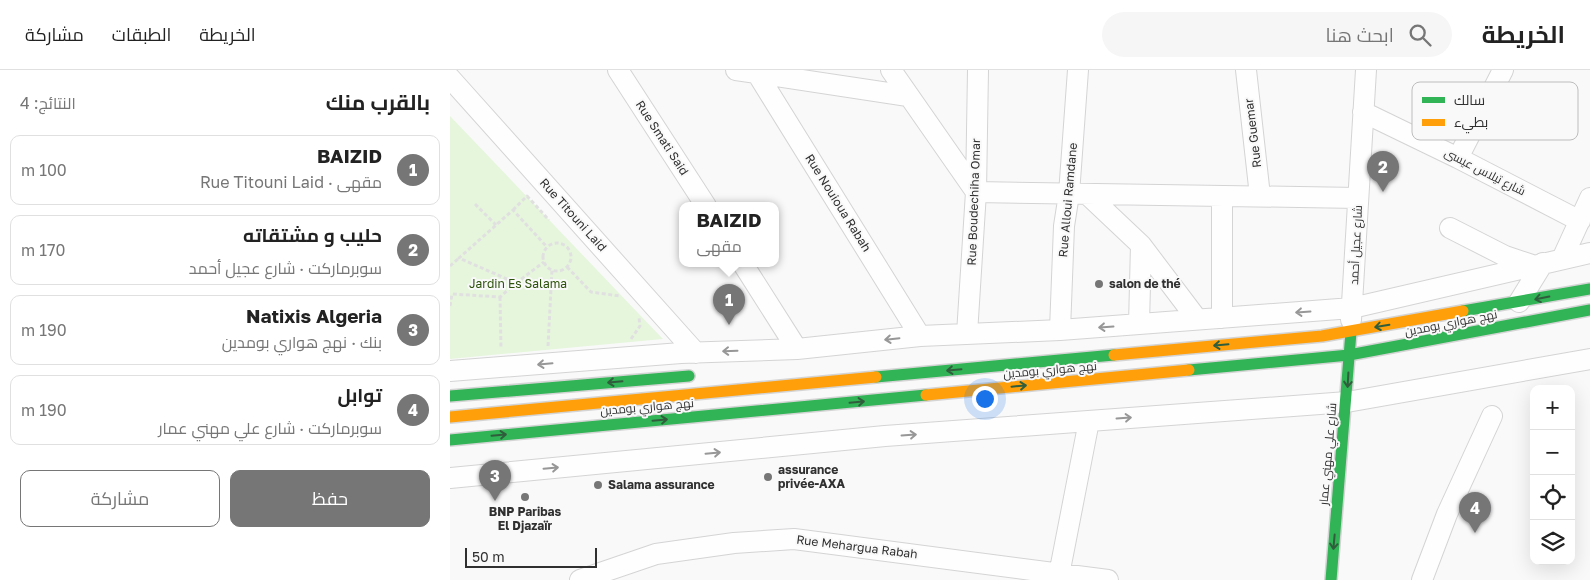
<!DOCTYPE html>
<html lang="ar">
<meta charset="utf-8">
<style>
:root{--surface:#fff;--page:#f6f6f6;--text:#222;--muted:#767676;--line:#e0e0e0;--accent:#767677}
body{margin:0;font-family:"Golos Text",Cairo,sans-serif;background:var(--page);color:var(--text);direction:rtl}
.controls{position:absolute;right:15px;bottom:15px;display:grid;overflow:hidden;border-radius:10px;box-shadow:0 5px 20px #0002}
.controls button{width:45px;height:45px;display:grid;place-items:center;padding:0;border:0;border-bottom:1px solid var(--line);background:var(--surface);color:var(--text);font:25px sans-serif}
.scale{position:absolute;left:15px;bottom:12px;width:132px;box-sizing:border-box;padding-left:5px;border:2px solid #303030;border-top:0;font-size:14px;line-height:18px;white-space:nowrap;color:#303030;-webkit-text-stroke:4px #f9f9fa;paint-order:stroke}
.you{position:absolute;left:534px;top:328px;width:18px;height:18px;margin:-12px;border:4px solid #fff;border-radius:50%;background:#1a73e8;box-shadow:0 0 0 8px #1a73e833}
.badge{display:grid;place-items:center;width:32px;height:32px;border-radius:50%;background:var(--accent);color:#fff;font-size:16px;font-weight:700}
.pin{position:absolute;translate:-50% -41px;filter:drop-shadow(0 1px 2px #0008)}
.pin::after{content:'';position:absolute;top:26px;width:18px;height:15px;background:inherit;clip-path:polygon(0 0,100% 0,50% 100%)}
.popup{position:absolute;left:229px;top:132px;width:100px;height:65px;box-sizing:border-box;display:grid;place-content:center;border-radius:10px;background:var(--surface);filter:drop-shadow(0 1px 4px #0005);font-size:16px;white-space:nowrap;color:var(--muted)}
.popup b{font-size:19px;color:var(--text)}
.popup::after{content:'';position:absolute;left:50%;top:100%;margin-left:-10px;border:10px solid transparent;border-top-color:var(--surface)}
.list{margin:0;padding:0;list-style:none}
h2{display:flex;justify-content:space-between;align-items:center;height:65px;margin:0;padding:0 20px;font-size:21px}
h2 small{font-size:16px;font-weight:400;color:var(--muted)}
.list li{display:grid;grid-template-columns:32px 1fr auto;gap:15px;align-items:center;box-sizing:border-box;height:70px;margin:0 10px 10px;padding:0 10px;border:1px solid var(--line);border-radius:10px}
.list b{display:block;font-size:19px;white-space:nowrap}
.list p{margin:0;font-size:16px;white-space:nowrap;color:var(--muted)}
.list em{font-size:16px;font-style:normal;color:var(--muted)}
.actions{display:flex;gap:10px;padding:15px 20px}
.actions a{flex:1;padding:11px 0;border:1px solid var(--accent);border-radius:10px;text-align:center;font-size:18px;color:var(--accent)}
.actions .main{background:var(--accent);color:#fff}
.icon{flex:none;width:28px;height:28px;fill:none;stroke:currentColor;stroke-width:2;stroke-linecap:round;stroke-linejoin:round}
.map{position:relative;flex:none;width:1140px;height:510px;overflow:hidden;direction:ltr}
header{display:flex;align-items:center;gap:30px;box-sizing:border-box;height:70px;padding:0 25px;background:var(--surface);border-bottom:1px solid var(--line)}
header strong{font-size:24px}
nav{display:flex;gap:28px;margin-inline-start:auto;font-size:18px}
.search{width:350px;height:45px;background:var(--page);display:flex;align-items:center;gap:12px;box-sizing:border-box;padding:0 18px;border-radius:28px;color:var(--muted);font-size:19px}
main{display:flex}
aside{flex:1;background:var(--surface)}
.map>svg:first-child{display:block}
</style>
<header>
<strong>الخريطة</strong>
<div class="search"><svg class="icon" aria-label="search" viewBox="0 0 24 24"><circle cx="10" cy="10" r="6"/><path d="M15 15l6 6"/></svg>ابحث هنا</div>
<nav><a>الخريطة</a><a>الطبقات</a><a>مشاركة</a></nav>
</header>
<main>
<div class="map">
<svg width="1140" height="510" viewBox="0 0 1140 510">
<rect width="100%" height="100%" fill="#f9f9fa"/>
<!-- green -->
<path fill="#e6f6dc" d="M0 46 189 244 213 269 0 289Z"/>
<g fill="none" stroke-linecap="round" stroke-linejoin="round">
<!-- street casing -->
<g stroke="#d4d4d5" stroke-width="22">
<path id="street" d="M168 0 256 136
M286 0 458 26
M305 0 470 266
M441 0 526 122 908 128
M796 0 810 126
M0 8 246 283
M913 42 1008 88 1130 151
M1008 88 1053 0
M637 124 691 175 747 249
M772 126V248
M1000 158 1055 186 1082 195
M1112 189 1140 128
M293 194 347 279
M1069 232 1093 193
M901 250 916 0
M689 254 691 175
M610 260 614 156 619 124 628 0
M517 264 526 122 528 0
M0 301 231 283 347 279 470 266 610 260 902 238 1140 183
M0 408 435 366 897 332 1140 289
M130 510 206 484 284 473 344 469 658 510
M608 510 639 351
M972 510 997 444 1042 346"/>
</g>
<!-- fast casing -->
<g stroke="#d4d4d5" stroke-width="14">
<path id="fast" d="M1013 241 1140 219
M739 300 899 285 1140 240
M426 307 664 285
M0 326 239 306
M0 370 476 325
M881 510 901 262"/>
</g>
<!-- slow casing -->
<g stroke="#d4d4d5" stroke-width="14">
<path id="slow" d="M664 285 872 266 1013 241
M476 325 739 300
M0 347 426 307"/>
</g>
<!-- path -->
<path stroke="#e0e0e0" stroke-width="3" stroke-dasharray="4 2.5" stroke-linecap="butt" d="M25 134 46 155
M63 140 77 126 99 150
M93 187a14 14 0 1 1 28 0a14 14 0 1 1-28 0Z
M0 196 9 188
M117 197 141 222 170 226
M66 213 94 192
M50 227 51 279
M0 236 2 224 50 227 66 213 9 188 63 140 97 177
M181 269 190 256 189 248
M98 276 102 200"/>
<!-- street -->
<use href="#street" stroke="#fefefe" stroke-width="20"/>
<!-- fast -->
<use href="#fast" stroke="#30b455" stroke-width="11"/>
<!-- slow -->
<use href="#slow" stroke="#ff9f0a" stroke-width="11"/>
</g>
<!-- one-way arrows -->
<defs><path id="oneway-shaft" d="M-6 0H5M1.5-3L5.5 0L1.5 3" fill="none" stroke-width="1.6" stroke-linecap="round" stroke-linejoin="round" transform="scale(1.25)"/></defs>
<g stroke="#305e3d">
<use href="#oneway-shaft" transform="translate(1092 228) rotate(169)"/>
<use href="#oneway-shaft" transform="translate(932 256) rotate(171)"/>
<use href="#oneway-shaft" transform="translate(771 275) rotate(175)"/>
<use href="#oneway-shaft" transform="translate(504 300) rotate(175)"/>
<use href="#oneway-shaft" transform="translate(898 310) rotate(93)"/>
<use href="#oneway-shaft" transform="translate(165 312) rotate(175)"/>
<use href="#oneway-shaft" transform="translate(569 316) rotate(-5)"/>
<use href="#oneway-shaft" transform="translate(407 332) rotate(-5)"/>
<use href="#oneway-shaft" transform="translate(210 350) rotate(-5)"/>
<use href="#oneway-shaft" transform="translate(49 365) rotate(-5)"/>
<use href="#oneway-shaft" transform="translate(884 472) rotate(95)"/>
</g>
<g stroke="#979797">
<use href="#oneway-shaft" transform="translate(853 242) rotate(176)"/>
<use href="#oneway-shaft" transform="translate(656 257) rotate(176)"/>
<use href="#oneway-shaft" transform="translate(442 269) rotate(174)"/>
<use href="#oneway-shaft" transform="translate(280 281) rotate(178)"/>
<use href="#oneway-shaft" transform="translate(95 294) rotate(175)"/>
<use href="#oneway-shaft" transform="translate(674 348) rotate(-4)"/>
<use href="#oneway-shaft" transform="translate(459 365) rotate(-4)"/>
<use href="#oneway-shaft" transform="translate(263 383) rotate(-5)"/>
<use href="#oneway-shaft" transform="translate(101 398) rotate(-5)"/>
</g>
<!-- markers -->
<g fill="#767677" stroke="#f9f9fa" stroke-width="2">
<circle cx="649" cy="214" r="5"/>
<circle cx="318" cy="407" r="5"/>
<circle cx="148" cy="415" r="5"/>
<circle cx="75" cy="427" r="5"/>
</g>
<g text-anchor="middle" stroke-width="4" stroke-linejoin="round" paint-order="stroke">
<!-- street labels -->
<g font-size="12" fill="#303030" stroke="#f9f9fa">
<text transform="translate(803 63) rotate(-97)" y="4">Rue Guemar</text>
<text transform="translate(212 68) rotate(57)" y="4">Rue Smati Said</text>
<text transform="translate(1035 102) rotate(27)" y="4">شارع تيلاس عيسى</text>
<text transform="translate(618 130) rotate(-85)" y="4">Rue Alloui Ramdane</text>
<text transform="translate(524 132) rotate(-88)" y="4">Rue Boudechiha Omar</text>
<text transform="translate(388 133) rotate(58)" y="4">Rue Nouioua Rabah</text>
<text transform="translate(123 145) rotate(48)" y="4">Rue Titouni Laid</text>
<text transform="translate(906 175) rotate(-87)" y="4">شارع عجيل أحمد</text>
<text transform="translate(1001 253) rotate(-11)" y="4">نهج هواري بومدين</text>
<text transform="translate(600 300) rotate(-5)" y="4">نهج هواري بومدين</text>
<text transform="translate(197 337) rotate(-5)" y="4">نهج هواري بومدين</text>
<text transform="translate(878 384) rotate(-85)" y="4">شارع علي مهني عمار</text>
<text transform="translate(407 477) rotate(7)" y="4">Rue Mehargua Rabah</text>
</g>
<!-- park labels -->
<g font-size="12" fill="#2d5209" stroke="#f9f9fa">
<text x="68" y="218">Jardin Es Salama</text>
</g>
<!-- poi labels -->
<g font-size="12" font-weight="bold" fill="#303030" stroke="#f9f9fa" text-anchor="start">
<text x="659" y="218">salon de thé</text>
<text x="328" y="404">assurance<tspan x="328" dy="14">privée-AXA</tspan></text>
<text x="158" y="419">Salama assurance</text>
<text x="75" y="446" text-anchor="middle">BNP Paribas<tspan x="75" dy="14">El Djazaïr</tspan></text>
</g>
</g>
<!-- legend -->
<rect x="962" y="12" width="166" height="58" rx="8" fill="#f9f9fa" stroke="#bdbdbd" stroke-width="1"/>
<rect x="972" y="27" width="23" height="6" fill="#30b455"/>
<rect x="972" y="49" width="23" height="7" fill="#ff9f0a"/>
<g font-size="14" fill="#303030">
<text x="1004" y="35">سالك</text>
<text x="1004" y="57">بطيء</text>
</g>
</svg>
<div class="controls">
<button>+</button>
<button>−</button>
<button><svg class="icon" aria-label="locate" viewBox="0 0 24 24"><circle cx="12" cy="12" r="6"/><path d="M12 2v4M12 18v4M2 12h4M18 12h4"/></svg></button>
<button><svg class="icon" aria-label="layers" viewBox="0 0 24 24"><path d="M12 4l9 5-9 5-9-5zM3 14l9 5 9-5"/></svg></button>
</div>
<div class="scale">50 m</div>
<div class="you"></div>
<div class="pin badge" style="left:279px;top:255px">1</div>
<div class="popup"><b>BAIZID</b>مقهى</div>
<div class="pin badge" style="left:933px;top:122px">2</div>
<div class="pin badge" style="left:45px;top:431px">3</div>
<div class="pin badge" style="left:1025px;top:463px">4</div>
</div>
<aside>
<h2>بالقرب منك<small>النتائج: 4</small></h2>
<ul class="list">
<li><span class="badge">1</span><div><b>BAIZID</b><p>مقهى · Rue Titouni Laid</p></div><em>100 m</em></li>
<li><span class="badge">2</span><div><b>حليب و مشتقاته</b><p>سوبرماركت · شارع عجيل أحمد</p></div><em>170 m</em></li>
<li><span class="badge">3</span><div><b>Natixis Algeria</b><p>بنك · نهج هواري بومدين</p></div><em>190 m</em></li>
<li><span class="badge">4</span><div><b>توابل</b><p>سوبرماركت · شارع علي مهني عمار</p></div><em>190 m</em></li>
</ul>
<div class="actions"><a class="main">حفظ</a><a>مشاركة</a></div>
</aside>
</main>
